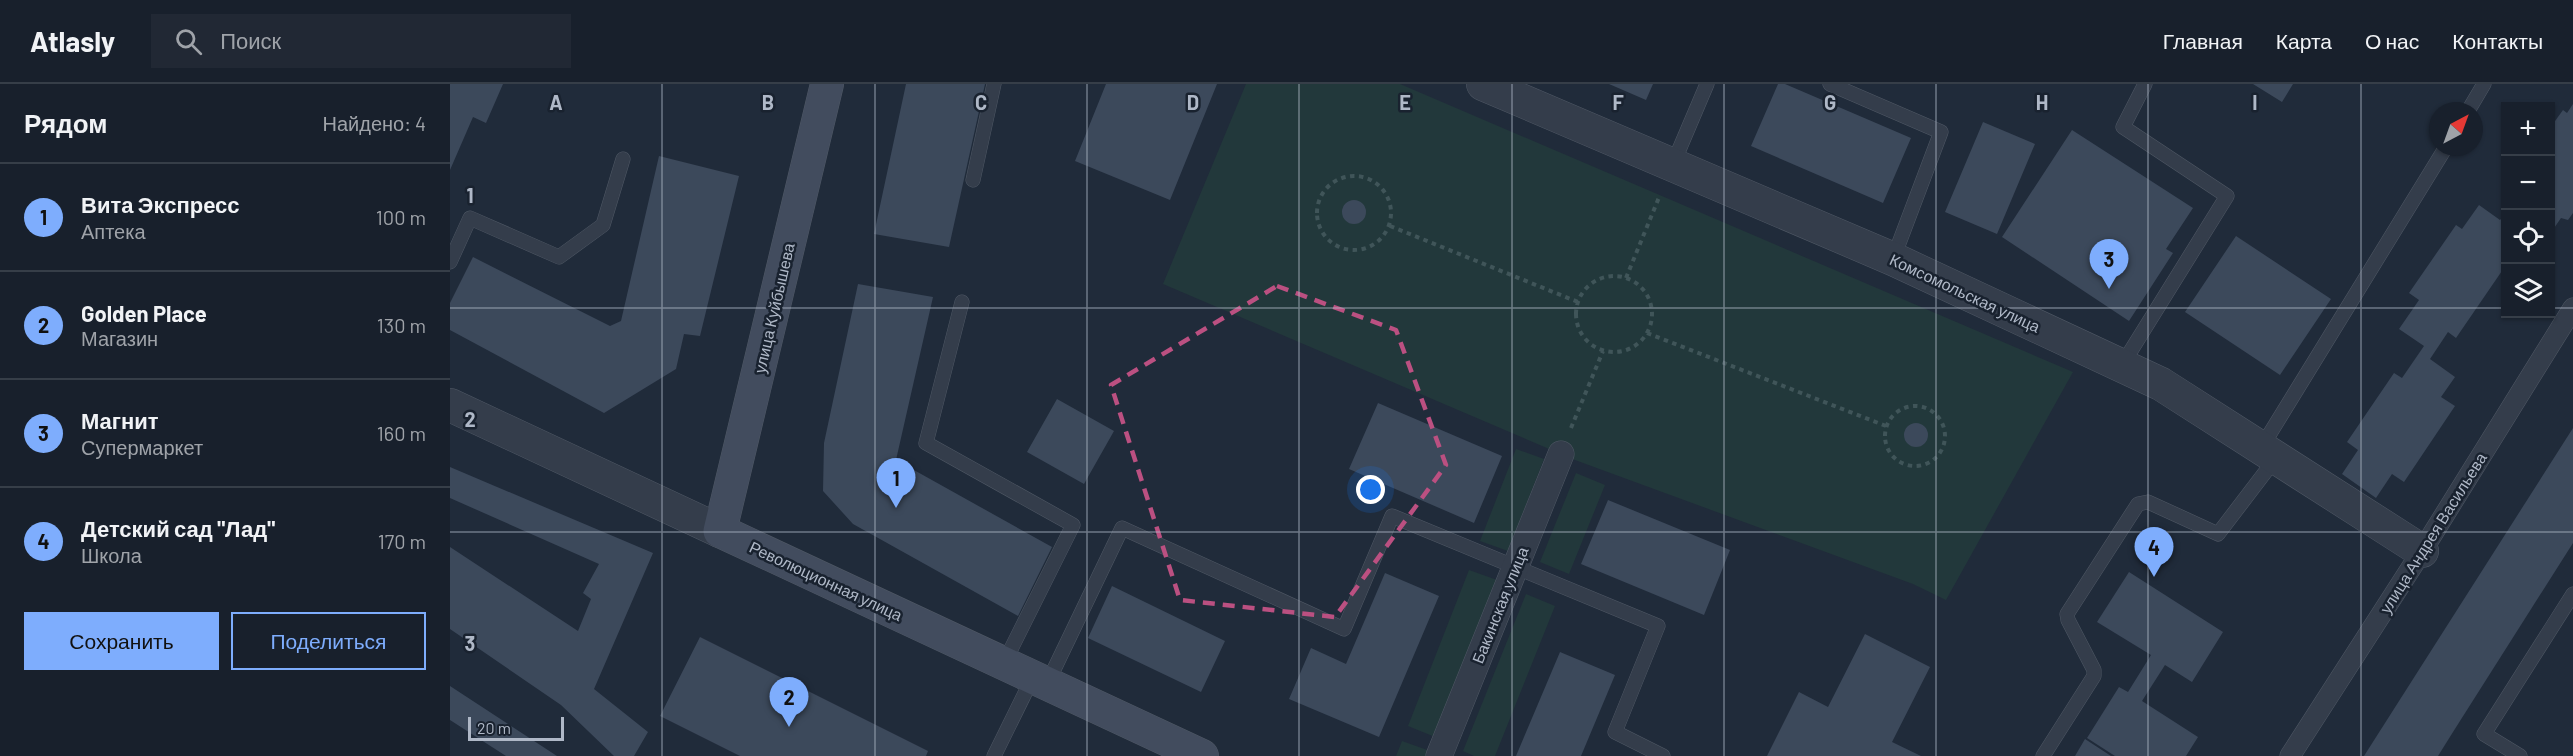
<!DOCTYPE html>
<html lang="ru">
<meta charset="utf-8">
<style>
:root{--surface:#18202c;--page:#212834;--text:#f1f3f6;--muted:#9fa3a9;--line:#363e48;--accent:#7eadfd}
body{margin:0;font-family:Barlow,sans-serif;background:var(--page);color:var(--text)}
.controls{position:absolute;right:18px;top:18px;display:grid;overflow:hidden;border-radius:0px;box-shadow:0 2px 4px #0004}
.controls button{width:54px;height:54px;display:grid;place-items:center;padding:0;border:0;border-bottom:2px solid var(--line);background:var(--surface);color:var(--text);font:30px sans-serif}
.compass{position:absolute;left:1979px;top:18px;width:54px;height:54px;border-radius:50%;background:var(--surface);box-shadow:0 2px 4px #0004;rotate:41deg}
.scale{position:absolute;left:18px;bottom:15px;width:96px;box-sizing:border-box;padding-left:6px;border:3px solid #afb8c7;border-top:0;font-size:16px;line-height:21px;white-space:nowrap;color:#afb8c7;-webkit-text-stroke:4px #19222f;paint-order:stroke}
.you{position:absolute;left:921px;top:406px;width:21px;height:21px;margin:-15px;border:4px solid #fff;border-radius:50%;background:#1a73e8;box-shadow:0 0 0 9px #1a73e833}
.badge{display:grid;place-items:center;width:39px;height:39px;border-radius:50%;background:var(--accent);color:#111;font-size:20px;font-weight:700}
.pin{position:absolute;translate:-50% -50px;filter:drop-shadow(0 2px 3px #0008)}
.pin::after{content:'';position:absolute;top:32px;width:21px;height:18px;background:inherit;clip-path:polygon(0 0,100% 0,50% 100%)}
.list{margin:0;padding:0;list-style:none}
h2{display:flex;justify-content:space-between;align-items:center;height:78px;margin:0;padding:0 24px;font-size:26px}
h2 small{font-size:20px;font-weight:400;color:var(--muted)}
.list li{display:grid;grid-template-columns:39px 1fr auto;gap:18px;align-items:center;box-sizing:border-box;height:108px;padding:0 24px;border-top:2px solid var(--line)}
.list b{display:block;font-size:22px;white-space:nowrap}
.list p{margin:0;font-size:20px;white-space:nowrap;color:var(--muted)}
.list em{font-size:20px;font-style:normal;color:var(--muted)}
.actions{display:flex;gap:12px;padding:18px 24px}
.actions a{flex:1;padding:14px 0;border:2px solid var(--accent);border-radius:0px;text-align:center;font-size:21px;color:var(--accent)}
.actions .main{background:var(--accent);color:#111}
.icon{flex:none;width:33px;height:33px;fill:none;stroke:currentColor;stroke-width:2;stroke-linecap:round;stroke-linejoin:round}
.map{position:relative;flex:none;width:2123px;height:672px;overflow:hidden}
header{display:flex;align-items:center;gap:36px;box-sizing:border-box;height:84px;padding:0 30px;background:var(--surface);border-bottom:2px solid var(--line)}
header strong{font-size:28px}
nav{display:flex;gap:33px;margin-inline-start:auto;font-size:21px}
.search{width:420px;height:54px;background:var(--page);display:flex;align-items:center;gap:15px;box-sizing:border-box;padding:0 21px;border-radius:0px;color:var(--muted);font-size:22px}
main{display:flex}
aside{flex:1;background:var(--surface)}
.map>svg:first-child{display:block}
</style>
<header>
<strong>Atlasly</strong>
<div class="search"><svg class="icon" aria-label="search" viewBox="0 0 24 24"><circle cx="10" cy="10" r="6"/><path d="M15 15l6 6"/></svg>Поиск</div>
<nav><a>Главная</a><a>Карта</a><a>О нас</a><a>Контакты</a></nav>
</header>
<main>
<aside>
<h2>Рядом<small>Найдено: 4</small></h2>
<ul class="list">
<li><span class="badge">1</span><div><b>Вита Экспресс</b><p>Аптека</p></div><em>100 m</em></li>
<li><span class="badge">2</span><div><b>Golden Place</b><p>Магазин</p></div><em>130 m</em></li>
<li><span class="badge">3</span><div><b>Магнит</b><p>Супермаркет</p></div><em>160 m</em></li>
<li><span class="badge">4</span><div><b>Детский сад &quot;Лад&quot;</b><p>Школа</p></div><em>170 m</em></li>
</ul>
<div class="actions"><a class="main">Сохранить</a><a>Поделиться</a></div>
</aside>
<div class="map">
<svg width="2123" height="672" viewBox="0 0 2123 672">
<rect width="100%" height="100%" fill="#202b3a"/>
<!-- green -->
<path fill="#22383b" d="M796 0H950L1623 288 1496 516 1463 500 1125 376 713 200Z
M1066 365 1094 375 1058 467 1030 457Z
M1126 389 1155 401 1119 490 1090 478Z
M1019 486 1047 496 985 653 958 642Z
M1076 510 1105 522 1045 672H1024L1013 667Z
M952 657 980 667 978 672H946Z"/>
<!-- building -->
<path fill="#3c495b" d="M0 0H53L36 39 23 33 0 86Z
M456 0H535L499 163 424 150Z
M656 0H767L720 116 625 77Z
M1159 0H1203L1196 16Z
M1328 0H1335L1461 54 1433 119 1301 62Z
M1803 0H1843L1832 18Z
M2123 20V129L2118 136 2111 134 2100 150V44L2113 26 2117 29Z
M1533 38 1585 60 1547 150 1495 128Z
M1622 46 1743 124 1716 165 1723 169 1679 237 1552 153Z
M209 72 289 92 250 252 234 250 226 285 154 329 0 246V219L23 173 160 242 171 237Z
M892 128a12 12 0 1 1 24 0a12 12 0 1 1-24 0Z
M2029 121 2050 136 2056 129V163L2051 170 2056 173V181L2006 254 1998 248 1980 275 2005 293 1991 313 2005 322 1954 398 1942 390 1926 414 1892 390 1908 366 1897 358 1944 289 1952 294 1974 262 1949 245 1969 216 1959 209 2006 141 2012 145Z
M1786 152 1881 215 1830 291 1735 228Z
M408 200 483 213 446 376 602 463 568 532 403 440 373 407 374 359Z
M607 315 664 347 634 400 577 368Z
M928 319 1052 372 1024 439 899 385Z
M1454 351a12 12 0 1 1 24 0a12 12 0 1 1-24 0Z
M2123 344V459L2003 648 1988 672H1914Z
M0 383 203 469 144 605 198 648 184 672H164L111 621 0 545V463L128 547 141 515 133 509 149 480 0 414Z
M1158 416 1280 466 1254 531 1131 480Z
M1679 488 1773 548 1742 598 1715 581 1692 617 1748 653 1736 672H1665L1637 654 1669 603 1678 608 1701 571 1647 538Z
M935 489 989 512 929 653 839 615 861 564 896 580Z
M662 502 775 557 751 608 638 554Z
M1415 550 1480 583 1442 658 1471 672H1317L1349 608 1378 623Z
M250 553 478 667 476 672H290L210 632Z
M1110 568 1165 591 1131 672H1066Z
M0 602 107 672H56L0 636Z
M1635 655 1661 672H1625Z"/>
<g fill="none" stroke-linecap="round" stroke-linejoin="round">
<!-- service casing -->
<g stroke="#4f5865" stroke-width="15">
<path id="service" d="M1380 0 1491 48 1443 175
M2018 27 2034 0
M1223 80 1257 0
M523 96 544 0
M0 178 20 134 109 173 153 141 173 75
M512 218 476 359 623 441 554 579
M1672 281 1777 112 1673 43 1695 0
M1811 364 1996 63
M597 600 672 444 894 545 942 432 1208 542 1165 648 1213 672
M544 672 583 593
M1593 672 1644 592V586L1618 536 1617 530 1688 420 1698 418 1768 450 1826 374
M2070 672 2034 650 2123 510"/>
</g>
<!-- pedestrian casing -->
<g stroke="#4f5865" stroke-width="21">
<path id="pedestrian" d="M1840 672 1972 467 2123 224"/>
</g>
<!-- minor casing -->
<g stroke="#4f5865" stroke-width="27">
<path id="minor" d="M989 672 1111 370"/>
</g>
<!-- tertiary casing -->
<g stroke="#4f5865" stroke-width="34">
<path id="tertiary" d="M1033 0 1443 175 1711 300 1972 467
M0 321 270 447"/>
</g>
<!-- secondary casing -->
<g stroke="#4f5865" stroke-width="34">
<path id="secondary" d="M377 0 270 447 752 672"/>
</g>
<!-- path -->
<path stroke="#405559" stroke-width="4" stroke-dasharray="4.5 4.5" stroke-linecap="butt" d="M867 129a37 37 0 1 1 74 0a37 37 0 1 1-74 0Z
M940 142 1128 218
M1126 230a38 38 0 1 1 76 0a38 38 0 1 1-76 0Z
M1176 194 1210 111
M1197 249 1436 342
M1435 352a30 30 0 1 1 60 0a30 30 0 1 1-60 0Z
M1121 344 1153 267"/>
<!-- service -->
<use href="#service" stroke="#343d4b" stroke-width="14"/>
<!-- pedestrian -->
<use href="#pedestrian" stroke="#343d4b" stroke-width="20"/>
<!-- minor -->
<use href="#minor" stroke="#343d4b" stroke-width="26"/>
<!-- tertiary -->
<use href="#tertiary" stroke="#343d4b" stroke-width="33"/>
<!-- secondary -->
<use href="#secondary" stroke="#424c5e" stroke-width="33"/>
</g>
<!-- marked area -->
<path fill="none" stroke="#bb5081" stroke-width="4.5" stroke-dasharray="12 8" stroke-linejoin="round" d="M827 202 946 246 996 381 885 533 730 516 661 301Z"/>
<!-- grid -->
<path fill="none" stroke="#afb8c7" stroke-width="1.5" stroke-opacity="0.55" d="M212 0V672M425 0V672M637 0V672M849 0V672M1062 0V672M1274 0V672M1486 0V672M1698 0V672M1911 0V672M0 224H2056M2100 224H2123M0 448H2123"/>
<g text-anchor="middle" stroke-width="5" stroke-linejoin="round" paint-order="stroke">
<!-- street labels -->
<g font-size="16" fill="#afb8c7" stroke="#19222f">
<text transform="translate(1515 209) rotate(25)" y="6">Комсомольская улица</text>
<text transform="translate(324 224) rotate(-77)" y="6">улица Куйбышева</text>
<text transform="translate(1983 449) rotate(-58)" y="6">улица Андрея Васильева</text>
<text transform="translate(376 497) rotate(25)" y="6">Революционная улица</text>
<text transform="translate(1050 521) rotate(-68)" y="6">Бакинская улица</text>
</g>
</g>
<g font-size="20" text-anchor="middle" font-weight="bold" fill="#afb8c7" stroke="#19222f" stroke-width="5" stroke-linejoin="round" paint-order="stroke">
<text x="106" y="26">A</text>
<text x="318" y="26">B</text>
<text x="531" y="26">C</text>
<text x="743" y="26">D</text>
<text x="955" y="26">E</text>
<text x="1168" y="26">F</text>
<text x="1380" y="26">G</text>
<text x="1592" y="26">H</text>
<text x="1805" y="26">I</text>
<text x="20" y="119">1</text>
<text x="20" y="343">2</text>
<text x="20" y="567">3</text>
</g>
</svg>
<div class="controls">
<button>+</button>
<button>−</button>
<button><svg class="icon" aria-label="locate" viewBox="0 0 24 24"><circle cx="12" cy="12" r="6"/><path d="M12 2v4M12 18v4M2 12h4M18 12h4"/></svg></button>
<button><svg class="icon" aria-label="layers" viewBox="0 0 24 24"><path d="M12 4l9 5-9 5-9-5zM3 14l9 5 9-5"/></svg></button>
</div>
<svg class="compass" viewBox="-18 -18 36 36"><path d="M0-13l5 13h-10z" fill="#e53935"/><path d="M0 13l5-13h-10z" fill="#9fa3a9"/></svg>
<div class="scale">20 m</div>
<div class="you"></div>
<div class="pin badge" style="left:446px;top:424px">1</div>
<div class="pin badge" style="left:339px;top:643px">2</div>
<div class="pin badge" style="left:1659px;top:205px">3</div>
<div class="pin badge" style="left:1704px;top:493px">4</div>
</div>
</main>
